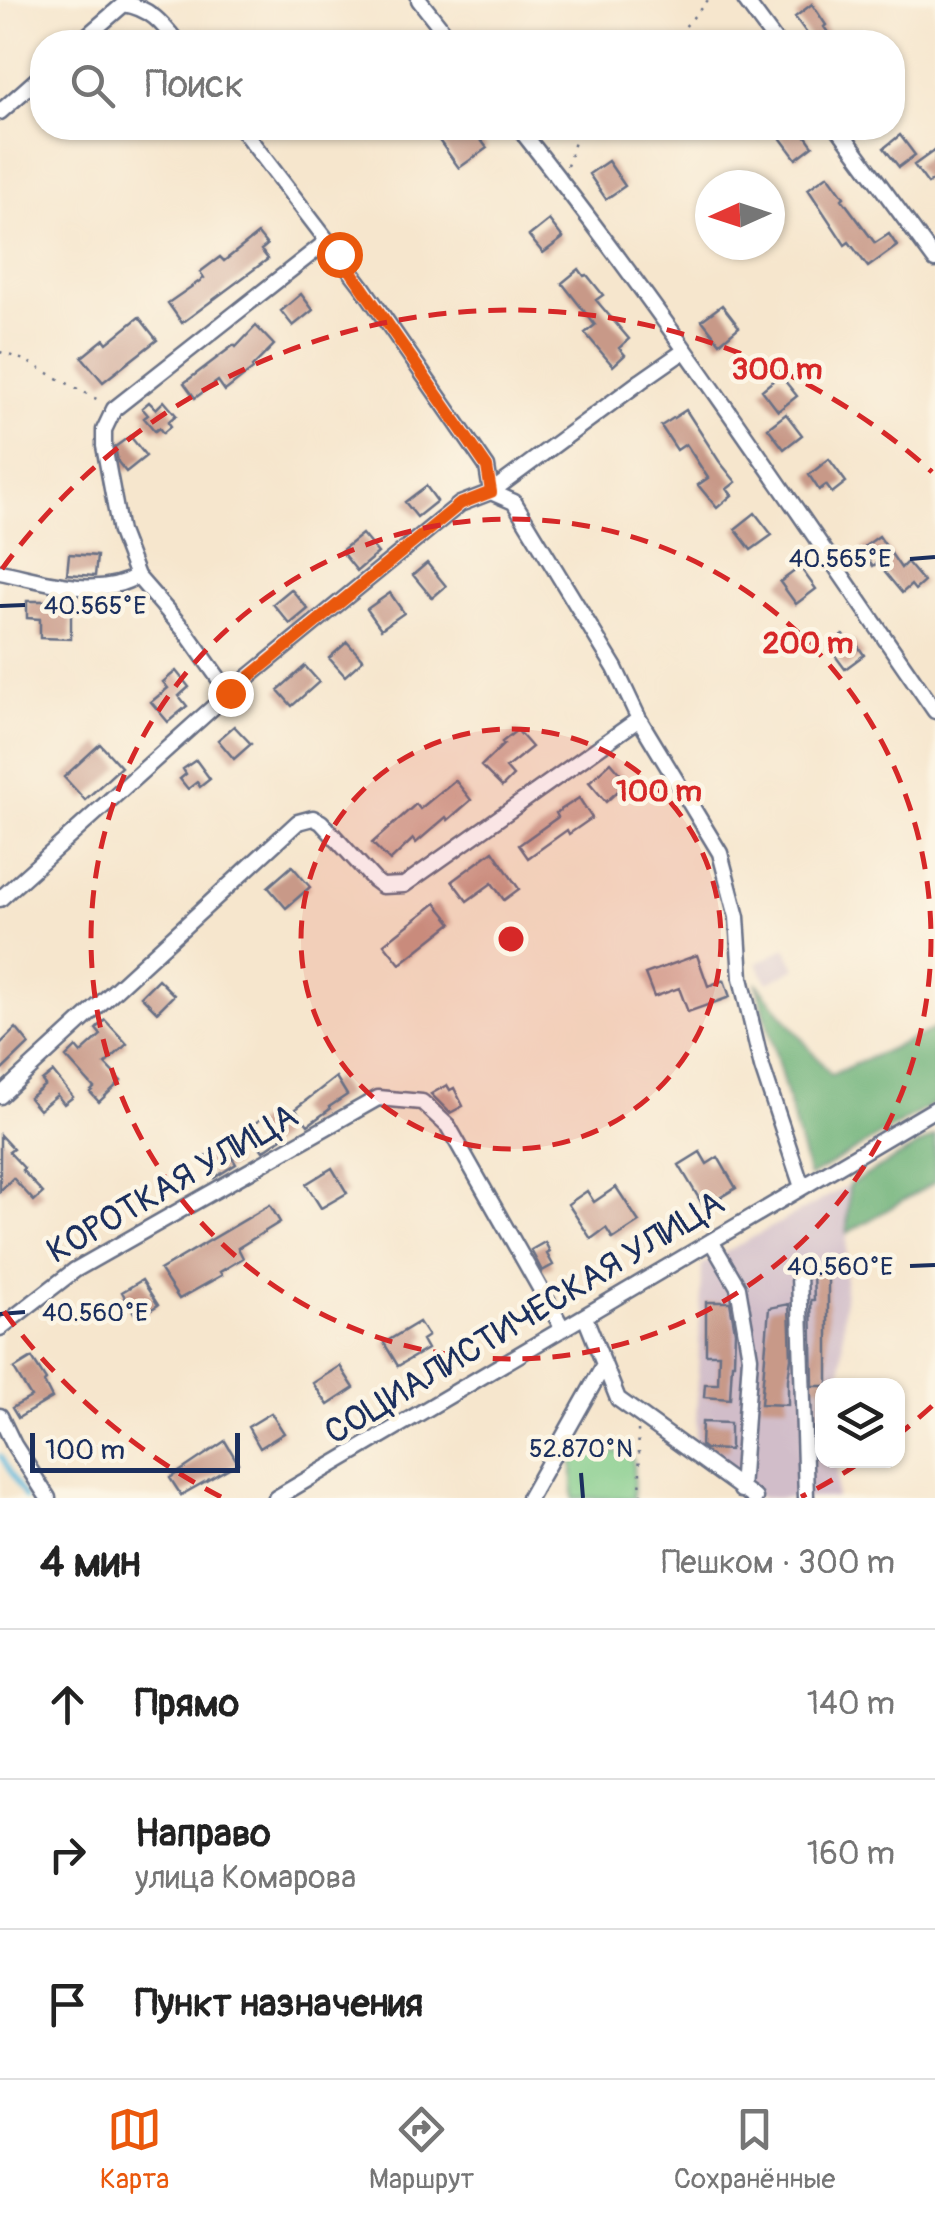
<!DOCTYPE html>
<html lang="ru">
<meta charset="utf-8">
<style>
:root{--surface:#fff;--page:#f6f6f6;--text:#222;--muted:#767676;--line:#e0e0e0;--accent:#ea580c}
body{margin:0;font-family:Pangolin,sans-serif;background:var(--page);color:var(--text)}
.controls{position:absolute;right:30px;bottom:30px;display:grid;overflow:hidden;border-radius:20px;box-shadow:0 2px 8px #0004}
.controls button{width:90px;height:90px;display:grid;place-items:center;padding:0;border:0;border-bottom:2px solid var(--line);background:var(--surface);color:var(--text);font:50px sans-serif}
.compass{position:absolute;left:695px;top:170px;width:90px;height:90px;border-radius:50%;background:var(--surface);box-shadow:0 2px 8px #0004;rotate:267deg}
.scale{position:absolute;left:30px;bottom:25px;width:210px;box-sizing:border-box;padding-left:10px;border:5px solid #1b2f5e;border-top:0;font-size:28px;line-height:35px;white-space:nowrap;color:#1b2f5e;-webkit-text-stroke:8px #fcf5e5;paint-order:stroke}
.stop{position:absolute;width:30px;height:30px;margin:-22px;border:8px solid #ea580c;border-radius:50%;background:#fff}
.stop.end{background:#ea580c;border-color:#fff;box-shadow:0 2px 10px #0008}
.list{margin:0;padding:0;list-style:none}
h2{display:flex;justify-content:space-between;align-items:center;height:130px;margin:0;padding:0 40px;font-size:42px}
h2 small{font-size:32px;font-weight:400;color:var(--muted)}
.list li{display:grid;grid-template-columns:65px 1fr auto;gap:30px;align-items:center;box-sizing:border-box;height:150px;padding:0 40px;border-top:2px solid var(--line)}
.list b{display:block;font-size:38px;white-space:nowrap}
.list p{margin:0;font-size:32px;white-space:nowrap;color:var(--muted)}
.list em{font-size:32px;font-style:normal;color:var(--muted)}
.icon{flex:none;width:55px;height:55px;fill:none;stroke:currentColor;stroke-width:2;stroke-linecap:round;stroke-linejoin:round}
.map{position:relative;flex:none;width:935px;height:1498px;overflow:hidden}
.search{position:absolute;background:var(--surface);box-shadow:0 2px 8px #0004;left:30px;right:30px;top:30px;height:110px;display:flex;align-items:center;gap:25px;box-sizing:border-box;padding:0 35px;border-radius:40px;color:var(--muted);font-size:38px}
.sheet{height:580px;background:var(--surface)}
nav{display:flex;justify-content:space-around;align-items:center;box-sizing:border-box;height:140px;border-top:2px solid var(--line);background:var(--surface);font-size:28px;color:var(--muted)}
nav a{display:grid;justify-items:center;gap:5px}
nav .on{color:var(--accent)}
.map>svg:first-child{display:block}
</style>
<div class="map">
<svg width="935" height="1498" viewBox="0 0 935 1498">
<rect width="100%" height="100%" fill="#fcf5e5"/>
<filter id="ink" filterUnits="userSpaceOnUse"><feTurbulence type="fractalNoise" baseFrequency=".01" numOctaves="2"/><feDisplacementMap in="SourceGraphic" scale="20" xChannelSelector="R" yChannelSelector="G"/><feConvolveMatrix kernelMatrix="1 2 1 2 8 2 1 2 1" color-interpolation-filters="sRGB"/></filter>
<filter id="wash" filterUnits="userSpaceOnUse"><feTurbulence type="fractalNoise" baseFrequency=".0048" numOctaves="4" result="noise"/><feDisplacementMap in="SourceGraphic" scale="40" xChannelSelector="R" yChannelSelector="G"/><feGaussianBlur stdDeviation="2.25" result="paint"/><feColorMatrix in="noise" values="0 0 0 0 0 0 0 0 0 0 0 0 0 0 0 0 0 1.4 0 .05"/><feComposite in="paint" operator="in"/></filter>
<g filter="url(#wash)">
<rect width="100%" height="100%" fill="#f6e6cd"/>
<!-- industrial -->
<path fill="#d1bdc9" d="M786 948 796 968 768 983 757 963Z
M849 1185 841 1385 822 1386V1460L838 1461 836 1498H761L695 1453 702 1265Z"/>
<!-- green -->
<path fill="#80cb89" stroke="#4e7d74" stroke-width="2.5" d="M624 1451 633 1459 634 1498H573V1462L581 1453Z"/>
<!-- forest -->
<path fill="#68af75" stroke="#426f6a" stroke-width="2.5" d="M756 982 831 1075 935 1029V1103L809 1177Z
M935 1136V1182L847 1233 849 1185Z"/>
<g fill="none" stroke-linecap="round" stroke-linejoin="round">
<!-- stream -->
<path stroke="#60b9dd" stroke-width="4" d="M0 1455 25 1498"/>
</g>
<g id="blocks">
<!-- building -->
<path fill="#c89988" d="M812 4 826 25 824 27 835 42H813L795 17Z
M430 128H472L487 148 459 168Z
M773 128H800L813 146 796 159Z
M900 135 915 155 899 167 884 148Z
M935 150V179L928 184 914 165Z
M608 161 625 186 606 199 589 174Z
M828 175 844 197 842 199 875 243 889 234 897 246 868 267 849 242 845 245 808 189Z
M549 220 563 238 543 253 529 236Z
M258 234 267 245 261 250 268 259 182 323 168 303 204 278 200 272 220 257 224 261Z
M579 269 584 276 587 275 603 295 596 300 629 339 619 348 625 355 613 366 585 333 595 325 562 283Z
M301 294 313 310 293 326 281 311Z
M722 305 739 327 720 343 702 320Z
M139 317 157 340 103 382 82 357 104 339 107 343Z
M256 326 274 345 252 367 253 369 225 391 218 381 195 398 184 383 234 345 236 347Z
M780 375 797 396 778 411 762 390Z
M164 401 176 415 168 422 171 426 163 433 159 428 155 431 144 418 148 415 142 408 149 402 156 409Z
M686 410 719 461 736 482 727 489 732 495 717 508 698 485 708 478 686 444 677 450 661 426Z
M786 414 802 435 784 449 768 428Z
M130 436 146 456 126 472 118 462 115 447Z
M829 459 846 482 832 493 826 485 819 490 809 475Z
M426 486 437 501 417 517 405 502Z
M755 513 772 535 751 550 735 529Z
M362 534 378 553 357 571 341 551Z
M879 536 901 568 907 562 924 582 915 590 911 585 902 593 877 563 873 566 861 549Z
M69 554 97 556 95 576 67 574Z
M427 563 446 586 432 598 413 575Z
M800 567 816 589 796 604 780 582Z
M291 589 308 609 290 624 273 604Z
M390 593 404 613 381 629 367 609Z
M27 601H47V607L71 608V639L40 638V619L27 618Z
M843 635 849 643 853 639 864 655 845 669 828 646Z
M347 642 363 660 345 676 329 658Z
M305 666 319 682 292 706 278 690Z
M176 671 189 687 179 696 187 706 168 722 151 702 168 688 163 682Z
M234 726 251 744 234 759 218 740Z
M517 730 532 747 506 768 513 776 502 787 481 766 504 744 502 742Z
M100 744 121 767 85 800 64 777Z
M196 760 210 779 200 787 197 782 188 789 180 779 186 774 183 769Z
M611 762 628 782 606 802 589 782Z
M455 780 471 800 448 820 446 817 416 843 413 839 390 861 372 843 416 804 420 809Z
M579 798 592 818 569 834 567 830 528 858 519 845 558 817 556 813Z
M493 851 519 889 504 900 492 883 467 901 452 881Z
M292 866 310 887 286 908 268 887Z
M436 903 452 923 400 964 384 944Z
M697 955 708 986 724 980 730 997 688 1012 679 988 654 997 645 974Z
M158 979 174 995 157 1012 141 996Z
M105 1020 127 1044 105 1064 121 1081 99 1102 90 1092 94 1088 66 1057 76 1047 81 1053 101 1035 96 1029Z
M16 1028 29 1044 0 1072V1044Z
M53 1072 73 1097 64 1104 57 1095 39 1110 29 1098 45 1085 42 1081Z
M336 1077 347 1095 329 1107 330 1109 308 1125 295 1109Z
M447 1085 450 1090 454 1088 463 1106 450 1113 431 1094Z
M265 1116 282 1138 263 1151 247 1129Z
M0 1135 13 1149 9 1152 24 1168 22 1170 43 1193 34 1201 13 1178 0 1191Z
M224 1145 236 1164 214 1178 202 1159Z
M700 1152 707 1164 718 1157 736 1188 704 1207 679 1165Z
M332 1168 347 1193 321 1208 306 1184Z
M616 1187 639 1222 613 1239 606 1228 591 1239 568 1204 587 1191 594 1202Z
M270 1205 280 1222 238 1248 243 1258 220 1272 222 1275 179 1299 160 1270Z
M545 1242 550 1252 547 1254 553 1265 542 1271 531 1250Z
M828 1271V1386H813L811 1300H814L813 1272Z
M142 1280 158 1305 137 1318 122 1292Z
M706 1302H730L735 1331 734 1363H732L730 1399 704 1397 705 1384H718L719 1354H706Z
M789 1304 791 1358 788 1379V1405L761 1404 769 1308Z
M419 1322 428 1336 422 1340 427 1349 398 1366 384 1343Z
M32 1358 46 1380 44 1382 52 1398 18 1418 12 1408 31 1397 14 1369Z
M340 1366 354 1388 328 1405 313 1383Z
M271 1413 284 1433 260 1448 248 1427Z
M702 1422 730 1423V1450L705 1449 701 1446Z
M225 1441 238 1463 181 1495 170 1478Z"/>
</g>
</g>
<g filter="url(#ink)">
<use href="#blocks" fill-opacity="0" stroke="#686f85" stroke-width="2.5"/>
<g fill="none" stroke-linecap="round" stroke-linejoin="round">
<!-- minor casing -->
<g stroke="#686f85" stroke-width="19">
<path id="minor" d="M419 0 452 42
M745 0 776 42
M80 42 124 4C150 8 162 23 177 42
M0 112 42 75
M241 128 362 286 487 467 491 492 641 381 684 351
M519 128C667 314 799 515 935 711
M838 128 935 260
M0 572C42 580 97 600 137 576
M229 693 185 631 137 576 120 532 104 446V430L114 409 326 242
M0 899 229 693 460 504 491 492 514 502 615 668 639 719 720 853 737 917 741 978 762 1067 802 1187
M0 1096 298 822 313 818 321 822 374 880 382 886 404 885 639 719
M711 1241 738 1287 750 1357 741 1490
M799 1274 806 1498
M585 1317 618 1399 755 1498
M0 1328 75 1270 378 1098 422 1102 448 1126 563 1329
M0 1416 14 1445 48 1498
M276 1498 935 1109
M529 1498 604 1365"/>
</g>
<!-- path -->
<path stroke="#686f85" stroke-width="2.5" stroke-dasharray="2.5 8" stroke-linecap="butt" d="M672 42 708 0
M567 166 578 133 584 128
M0 352 24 360 102 402
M638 1430 641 1498"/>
<!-- minor -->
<use href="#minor" stroke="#fff" stroke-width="14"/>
</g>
</g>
<g fill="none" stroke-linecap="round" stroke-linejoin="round" filter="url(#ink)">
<!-- route -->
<path stroke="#ea580c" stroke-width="12" d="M230 693 460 504 491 492 487 467 339 254"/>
</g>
<!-- ticks -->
<path fill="none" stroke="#1b2f5e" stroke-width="4" d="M910 559 935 557M0 606 25 605M910 1266 935 1265M0 1314 25 1312M581 1473 583 1498"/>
<!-- distance rings -->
<circle cx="511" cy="939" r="210" fill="#d62828" fill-opacity=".12"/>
<g fill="none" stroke="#d62828" stroke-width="5" stroke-dasharray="18 12">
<circle cx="511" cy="939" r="210"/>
<circle cx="511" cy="939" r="420"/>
<path d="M932 1406A629 629 0 0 1 898 1435M858 1464A629 629 0 0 1 801 1497M221 1497A629 629 0 0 1 2 1309M2 569A629 629 0 0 1 932 472"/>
</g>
<g text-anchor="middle" stroke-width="9" stroke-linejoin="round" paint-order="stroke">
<!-- street labels -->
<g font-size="35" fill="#1b2f5e" stroke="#fcf5e5">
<text transform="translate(172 1183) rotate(-30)" y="12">КОРОТКАЯ УЛИЦА</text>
<text transform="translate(524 1317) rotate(-31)" y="12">СОЦИАЛИСТИЧЕСКАЯ УЛИЦА</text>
</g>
</g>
<g font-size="25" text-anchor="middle" fill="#1b2f5e" stroke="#fcf5e5" stroke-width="9" stroke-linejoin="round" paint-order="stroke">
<text x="840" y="567">40.565°E</text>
<text x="95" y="614">40.565°E</text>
<text x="840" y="1275">40.560°E</text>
<text x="95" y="1321">40.560°E</text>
<text x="581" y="1457">52.870°N</text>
</g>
<circle cx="511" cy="939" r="15" fill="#d62828" stroke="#fcf5e5" stroke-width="5"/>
<g font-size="30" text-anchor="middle" font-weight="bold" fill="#d62828" stroke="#fcf5e5" stroke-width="9" stroke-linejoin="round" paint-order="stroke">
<text x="777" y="379">300 m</text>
<text x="808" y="653">200 m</text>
<text x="659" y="801">100 m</text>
</g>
</svg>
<div class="controls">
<button><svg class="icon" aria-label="layers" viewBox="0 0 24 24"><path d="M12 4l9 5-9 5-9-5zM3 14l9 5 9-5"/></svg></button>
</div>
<svg class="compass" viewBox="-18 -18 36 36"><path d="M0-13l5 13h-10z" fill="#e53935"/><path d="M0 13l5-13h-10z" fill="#767676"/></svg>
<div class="scale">100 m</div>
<div class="stop" style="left:339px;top:254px"></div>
<div class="stop end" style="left:230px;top:693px"></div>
<div class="search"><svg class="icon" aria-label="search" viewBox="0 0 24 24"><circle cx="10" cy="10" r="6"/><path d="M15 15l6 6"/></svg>Поиск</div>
</div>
<section class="sheet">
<h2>4 мин<small>Пешком · 300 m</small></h2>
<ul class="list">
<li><svg class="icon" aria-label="ahead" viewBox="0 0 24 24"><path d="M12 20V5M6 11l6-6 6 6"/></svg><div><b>Прямо</b></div><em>140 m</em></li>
<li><svg class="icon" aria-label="right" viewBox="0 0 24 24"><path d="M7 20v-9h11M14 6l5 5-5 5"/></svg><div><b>Направо</b><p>улица Комарова</p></div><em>160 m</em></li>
<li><svg class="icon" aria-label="arrive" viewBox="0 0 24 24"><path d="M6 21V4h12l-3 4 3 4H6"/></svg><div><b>Пункт назначения</b></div></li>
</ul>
</section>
<nav>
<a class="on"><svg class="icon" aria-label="map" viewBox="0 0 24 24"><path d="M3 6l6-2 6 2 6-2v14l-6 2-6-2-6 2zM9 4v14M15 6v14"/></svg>Карта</a>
<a><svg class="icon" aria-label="directions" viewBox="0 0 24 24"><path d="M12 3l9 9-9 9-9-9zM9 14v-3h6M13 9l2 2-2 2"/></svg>Маршрут</a>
<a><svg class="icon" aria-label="saved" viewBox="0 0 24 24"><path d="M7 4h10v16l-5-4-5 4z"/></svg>Сохранённые</a>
</nav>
